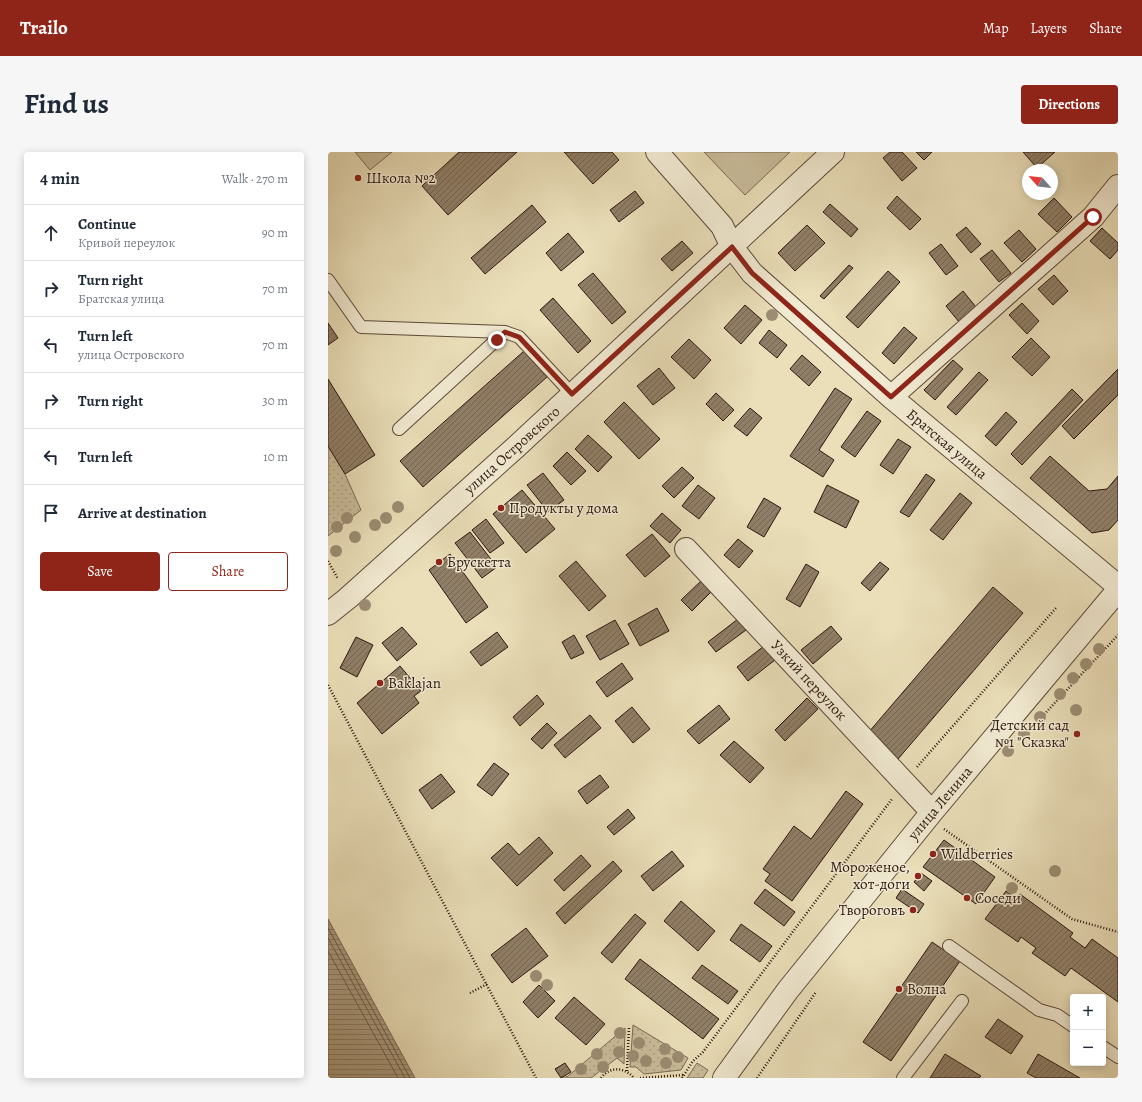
<!DOCTYPE html>
<meta charset="utf-8">
<style>
:root{--surface:#fff;--page:#f6f6f7;--text:#1f2937;--muted:#747a83;--line:#e0e1e3;--accent:#8f2418}
body{margin:0;font-family:Alegreya,serif;background:var(--page);color:var(--text)}
.controls{position:absolute;right:12px;bottom:12px;display:grid;overflow:hidden;border-radius:4px;box-shadow:0 2px 10px #0003}
.controls button{width:36px;height:36px;display:grid;place-items:center;padding:0;border:0;border-bottom:1px solid var(--line);background:var(--surface);color:var(--text);font:20px sans-serif}
.compass{position:absolute;left:694px;top:12px;width:36px;height:36px;border-radius:50%;background:var(--surface);box-shadow:0 2px 10px #0003;rotate:297deg}
.stop{position:absolute;width:12px;height:12px;margin:-9px;border:3px solid #8f2418;border-radius:50%;background:#fff}
.stop.end{background:#8f2418;border-color:#fff;box-shadow:0 1px 4px #0008}
.list{margin:0;padding:0;list-style:none}
h2{display:flex;justify-content:space-between;align-items:center;height:52px;margin:0;padding:0 16px;font-size:17px}
h2 small{font-size:13px;font-weight:400;color:var(--muted)}
.list li{display:grid;grid-template-columns:26px 1fr auto;gap:12px;align-items:center;box-sizing:border-box;height:56px;padding:0 16px;border-top:1px solid var(--line)}
.list b{display:block;font-size:15px;white-space:nowrap}
.list p{margin:0;font-size:13px;white-space:nowrap;color:var(--muted)}
.list em{font-size:13px;font-style:normal;color:var(--muted)}
.actions{display:flex;gap:8px;padding:12px 16px}
.actions a{flex:1;padding:9px 0;border:1px solid var(--accent);border-radius:4px;text-align:center;font-size:14px;color:var(--accent)}
.actions .main{background:var(--accent);color:#fff}
.icon{flex:none;width:22px;height:22px;fill:none;stroke:currentColor;stroke-width:2;stroke-linecap:round;stroke-linejoin:round}
.map{position:relative;flex:none;width:790px;height:926px;overflow:hidden;border-radius:4px}
header{display:flex;align-items:center;gap:24px;box-sizing:border-box;height:56px;padding:0 20px;background:var(--accent);color:#fff}
header strong{font-size:19px}
nav{display:flex;gap:22px;margin-inline-start:auto;font-size:14px}
.intro{display:flex;align-items:center;justify-content:space-between;box-sizing:border-box;height:96px;padding:0 24px}
h1{margin:0;font-size:28px}
.button{padding:10px 18px;border-radius:4px;background:var(--accent);color:#fff;font-size:14px;font-weight:700}
main{display:flex;gap:24px;padding:0 24px}
aside{flex:1;background:var(--surface);border-radius:4px;box-shadow:0 2px 10px #0003}
.map>svg:first-child{display:block}
</style>
<header>
<strong>Trailo</strong>
<nav><a>Map</a><a>Layers</a><a>Share</a></nav>
</header>
<div class="intro"><h1>Find us</h1><a class="button">Directions</a></div>
<main>
<aside>
<h2>4 min<small>Walk · 270 m</small></h2>
<ul class="list">
<li><svg class="icon" aria-label="ahead" viewBox="0 0 24 24"><path d="M12 20V5M6 11l6-6 6 6"/></svg><div><b>Continue</b><p>Кривой переулок</p></div><em>90 m</em></li>
<li><svg class="icon" aria-label="right" viewBox="0 0 24 24"><path d="M7 20v-9h11M14 6l5 5-5 5"/></svg><div><b>Turn right</b><p>Братская улица</p></div><em>70 m</em></li>
<li><svg class="icon" aria-label="left" viewBox="0 0 24 24"><path d="M17 20v-9H6M10 6l-5 5 5 5"/></svg><div><b>Turn left</b><p>улица Островского</p></div><em>70 m</em></li>
<li><svg class="icon" aria-label="right" viewBox="0 0 24 24"><path d="M7 20v-9h11M14 6l5 5-5 5"/></svg><div><b>Turn right</b></div><em>30 m</em></li>
<li><svg class="icon" aria-label="left" viewBox="0 0 24 24"><path d="M17 20v-9H6M10 6l-5 5 5 5"/></svg><div><b>Turn left</b></div><em>10 m</em></li>
<li><svg class="icon" aria-label="arrive" viewBox="0 0 24 24"><path d="M6 21V4h12l-3 4 3 4H6"/></svg><div><b>Arrive at destination</b></div></li>
</ul>
<div class="actions"><a class="main">Save</a><a>Share</a></div>
</aside>
<div class="map">
<svg width="790" height="926" viewBox="0 0 790 926">
<defs>
<pattern id="grass-dots" width="8" height="8" patternUnits="userSpaceOnUse"><rect width="8" height="8" fill="#cabd9c"/><path d="M2 2h.1M6 6h.1" fill="none" stroke="#aea285" stroke-width="1.8" stroke-linecap="round"/></pattern>
<pattern id="water-rules" width="6" height="5" patternUnits="userSpaceOnUse"><rect width="6" height="5" fill="#aa9b80"/><path d="M0 2.5h6" fill="none" stroke="#8b7d67"/></pattern>
<pattern id="building-hatch" width="6" height="6" patternUnits="userSpaceOnUse"><rect width="6" height="6" fill="#907f68"/><path d="M-1 1l2-2M0 6l6-6M5 7l2-2" fill="none" stroke="#766754"/></pattern>
</defs>
<rect width="100%" height="100%" fill="#eadfb9"/>
<filter id="stains"><feTurbulence type="fractalNoise" baseFrequency=".005" numOctaves="4"/><feColorMatrix values="0 0 0 0 .2 0 0 0 0 .09 0 0 0 0 .02 0 0 0 .5 -.17"/></filter>
<radialGradient id="worn" r=".72"><stop offset=".6" stop-color="#630" stop-opacity="0"/><stop offset="1" stop-color="#630" stop-opacity=".3"/></radialGradient>
<!-- grass -->
<path fill="url(#grass-dots)" stroke="#7c6a56" d="M0 294 17 322 33 358 0 384Z
M305 873 360 906 353 918 316 922 308 915H302Z
M297 876 296 912 289 906 263 926H233L237 923 239 925Z
M369 911 380 918 375 926H359Z"/>
<!-- park -->
<path fill="#cabd9c" stroke="#7c6a56" d="M27 0H64L42 18Z
M376 0H462L417 43Z"/>
<!-- water -->
<path fill="url(#water-rules)" stroke="#786753" d="M0 767 87 926H0Z"/>
<g fill="none" stroke-linecap="round" stroke-linejoin="round">
<!-- shore -->
<path stroke="#6c5a48" stroke-width="1" d="M0 776 82 926
M0 786 77 926
M0 799 70 926"/>
</g>
<!-- building -->
<path fill="url(#building-hatch)" stroke="#2e1810" d="M131 0H189L120 63 94 34Z
M236 0H284L291 8 265 32Z
M562 0H574L589 16 574 29 555 6Z
M588 0H604L596 8Z
M695 0H727L709 16Z
M307 39 316 51 291 70 282 58Z
M569 44 593 67 582 78 559 56Z
M726 46 744 65 729 80 710 62Z
M502 52 530 77 523 85 495 60Z
M204 53 218 70 157 122 143 106Z
M479 73 497 91 467 119 450 101Z
M638 75 653 92 643 101 628 83Z
M774 76 790 91V98L782 107 762 89Z
M691 78 708 97 694 110 676 91Z
M240 81 256 100 233 119 218 101Z
M354 89 365 101 344 119 333 107Z
M613 92 630 114 618 123 601 101Z
M664 98 683 121 671 130 652 107Z
M521 113 525 116 496 147 492 144Z
M560 119 572 130 530 176 518 165Z
M265 121 298 160 284 172 250 133Z
M726 123 740 139 725 153 710 137Z
M635 139 648 155 631 170 618 154Z
M225 146 263 189 250 201 212 158Z
M694 151 711 169 699 182 681 163Z
M417 153 434 168 413 192 396 176Z
M0 171 10 186 0 193Z
M576 175 589 186 566 212 554 201Z
M441 178 459 193 449 206 431 191Z
M703 186 722 205 704 224 684 205Z
M361 187 383 208 366 227 343 205Z
M196 199 219 225 95 335 72 309Z
M474 203 493 220 481 234 462 217Z
M625 208 635 217 607 248 596 238Z
M331 216 347 236 325 253 309 234Z
M790 217V243L746 287 734 274Z
M651 220 660 228 628 263 619 255Z
M0 227 47 303 17 322 0 294Z
M507 236 524 247 491 298 506 308 495 325 462 304Z
M744 237 755 248 694 313 683 302Z
M388 241 406 258 395 269 378 252Z
M296 250 332 287 311 307 276 270Z
M422 256 434 266 419 284 406 274Z
M539 259 553 269 527 305 513 295Z
M678 260 689 270 668 294 657 284Z
M260 283 284 305 270 320 247 297Z
M570 287 583 295 565 322 552 313Z
M239 300 258 319 243 333 225 314Z
M722 304 761 339 779 337 790 324V368L781 378 764 381 702 326Z
M354 315 366 326 346 346 334 334Z
M215 321 236 348 220 360 199 333Z
M598 322 607 328 581 365 572 360Z
M370 333 387 346 371 367 354 354Z
M499 333 531 349 518 376 486 360Z
M194 338 227 377 198 401 165 362Z
M632 341 644 351 615 388 602 378Z
M436 346 453 356 436 385 419 375Z
M334 361 353 378 342 391 322 374Z
M158 367 176 391 162 401 144 378Z
M142 380 169 415 154 426 127 391Z
M324 382 342 404 317 425 298 403Z
M410 387 425 399 411 416 396 403Z
M122 402 160 455 138 471 101 418Z
M248 409 278 444 261 459 231 424Z
M552 410 561 417 542 439 533 431Z
M478 412 491 420 472 455 458 447Z
M374 428 384 439 364 459 353 448Z
M665 435 695 461 570 607 540 581Z
M329 456 341 479 312 494 300 472Z
M410 467 418 478 388 500 380 490Z
M287 468 301 492 272 508 258 484Z
M503 474 514 487 485 512 473 498Z
M74 475 89 492 69 509 54 491Z
M169 480 180 495 153 514 142 500Z
M246 483 256 501 243 507 234 490Z
M28 485 45 493 29 525 12 516Z
M436 494 447 508 420 529 409 515Z
M294 511 305 527 279 545 268 530Z
M72 514 93 539 86 544 91 551 54 582 29 551Z
M209 543 216 552 192 574 185 565Z
M479 546 490 557 457 589 447 578Z
M391 553 402 567 371 592 359 579Z
M304 555 322 577 305 591 287 569Z
M262 563 273 576 237 606 226 593Z
M219 571 229 581 214 597 203 587Z
M406 589 436 616 422 631 392 603Z
M166 611 181 622 164 644 149 633Z
M113 622 127 640 104 657 91 638Z
M272 623 281 635 259 652 250 639Z
M518 639 535 652 464 749 437 729 442 722 435 717 466 674 483 687Z
M300 657 307 666 286 683 279 675Z
M211 685 225 701 189 734 163 706 180 691 191 703Z
M616 688 667 725 648 752 595 715Z
M344 699 356 714 325 739 313 724Z
M253 703 263 714 236 739 226 728Z
M285 709 294 719 237 772 228 761Z
M593 721 604 729 596 739 586 730Z
M437 737 467 760 456 774 426 751Z
M574 737 596 752 590 761 568 746Z
M678 739 689 747 692 742 745 781 742 785 757 796 764 787 790 806V850L743 816 737 824 704 801 708 796 693 785 690 790 657 767Z
M353 749 387 779 370 799 336 769Z
M307 762 318 771 284 811 273 801Z
M413 772 444 794 432 810 402 788Z
M198 776 220 804 184 831 163 803Z
M604 790 632 809 563 909 535 890Z
M312 807 391 867 375 887 297 827Z
M374 813 410 839 400 852 364 826Z
M211 833 227 849 210 866 195 850Z
M246 845 277 872 258 893 227 866Z
M670 867 695 884 683 902 657 885Z
M617 902 653 924 651 926H602Z
M710 902 752 926H708L699 921Z
M237 911 243 920 233 926 227 917Z"/>
<g fill="none" stroke-linecap="round" stroke-linejoin="round">
<!-- service casing -->
<g stroke="#5d4a3a" stroke-width="14">
<path id="service" d="M0 128 33 175 177 180
M71 277 177 180 191 185 244 242
M621 794 711 858 729 863 745 874
M775 895 790 905
M575 926 634 849"/>
</g>
<!-- minor casing -->
<g stroke="#5d4a3a" stroke-width="24">
<path id="minor" d="M329 0 394 74 404 95 424 121 563 245 790 434
M563 245 765 65 790 34
M358 397 604 660
M0 462 20 446 188 295 505 0
M396 926 460 838 604 660 790 438"/>
</g>
<!-- path -->
<path stroke="#2e1810" stroke-width="2.5" stroke-dasharray="1 2" stroke-linecap="butt" d="M0 409 10 427
M0 533 208 926
M710 569 790 483
M589 615 728 456
M616 677 744 767 790 780
M142 841 159 832
M299 919 301 875
M273 926C282 914 297 915 306 926
M312 926 355 923
M354 926 365 909 375 900 564 647
M429 926 488 840"/>
<!-- service -->
<use href="#service" stroke="#f1ead2" stroke-width="12"/>
<!-- minor -->
<use href="#minor" stroke="#f1ead2" stroke-width="22"/>
</g>
<!-- trees -->
<g fill="#9c8d73">
<circle cx="444" cy="163" r="6"/>
<circle cx="70" cy="355" r="6"/>
<circle cx="19" cy="366" r="6"/>
<circle cx="58" cy="366" r="6"/>
<circle cx="47" cy="373" r="6"/>
<circle cx="9" cy="375" r="6"/>
<circle cx="27" cy="385" r="6"/>
<circle cx="8" cy="399" r="6"/>
<circle cx="37" cy="453" r="6"/>
<circle cx="771" cy="497" r="6"/>
<circle cx="758" cy="512" r="6"/>
<circle cx="745" cy="526" r="6"/>
<circle cx="732" cy="542" r="6"/>
<circle cx="748" cy="558" r="6"/>
<circle cx="712" cy="565" r="6"/>
<circle cx="696" cy="582" r="6"/>
<circle cx="680" cy="599" r="6"/>
<circle cx="727" cy="719" r="6"/>
<circle cx="684" cy="736" r="6"/>
<circle cx="208" cy="824" r="6"/>
<circle cx="219" cy="833" r="6"/>
<circle cx="292" cy="881" r="6"/>
<circle cx="311" cy="891" r="6"/>
<circle cx="337" cy="897" r="6"/>
<circle cx="291" cy="900" r="6"/>
<circle cx="269" cy="902" r="6"/>
<circle cx="305" cy="904" r="6"/>
<circle cx="350" cy="905" r="6"/>
<circle cx="318" cy="909" r="6"/>
<circle cx="338" cy="911" r="6"/>
<circle cx="275" cy="915" r="6"/>
<circle cx="253" cy="917" r="6"/>
</g>
<g fill="none" stroke-linecap="round" stroke-linejoin="round">
<!-- route -->
<path stroke="#8f2418" stroke-width="5" d="M169 188 177 180 191 185 244 242 404 95 424 121 563 245 765 65"/>
</g>
<!-- markers -->
<g fill="#8f2418" stroke="#f1ead2" stroke-width="1.5">
<circle cx="30" cy="26" r="4"/>
<circle cx="173" cy="356" r="4"/>
<circle cx="111" cy="410" r="4"/>
<circle cx="52" cy="531" r="4"/>
<circle cx="749" cy="582" r="4"/>
<circle cx="605" cy="702" r="4"/>
<circle cx="590" cy="724" r="4"/>
<circle cx="639" cy="746" r="4"/>
<circle cx="585" cy="758" r="4"/>
<circle cx="571" cy="837" r="4"/>
</g>
<g text-anchor="middle" stroke-width="3" stroke-linejoin="round" paint-order="stroke">
<!-- poi labels -->
<g font-size="15" fill="#2e1810" stroke="#f1ead2" text-anchor="start">
<text x="38" y="31">Школа №2</text>
<text x="181" y="361">Продукты у дома</text>
<text x="119" y="415">Брускетта</text>
<text x="60" y="536">Baklajan</text>
<text x="741" y="578" text-anchor="end">Детский сад<tspan x="741" dy="17">№1 "Сказка"</tspan></text>
<text x="613" y="707">Wildberries</text>
<text x="582" y="720" text-anchor="end">Мороженое,<tspan x="582" dy="17">хот-доги</tspan></text>
<text x="647" y="751">Соседи</text>
<text x="577" y="763" text-anchor="end">Твороговъ</text>
<text x="579" y="842">Волна</text>
</g>
<!-- street labels -->
<g font-size="15" fill="#2e1810" stroke="#f1ead2">
<text transform="translate(619 292) rotate(40)" y="5">Братская улица</text>
<text transform="translate(184 298) rotate(-42)" y="5">улица Островского</text>
<text transform="translate(481 528) rotate(47)" y="5">Узкий переулок</text>
<text transform="translate(612 651) rotate(-50)" y="5">улица Ленина</text>
</g>
</g>
<rect width="100%" height="100%" filter="url(#stains)"/>
<rect width="100%" height="100%" fill="url(#worn)"/>
</svg>
<div class="controls">
<button>+</button>
<button>−</button>
</div>
<svg class="compass" viewBox="-18 -18 36 36"><path d="M0-13l5 13h-10z" fill="#e53935"/><path d="M0 13l5-13h-10z" fill="#747a83"/></svg>
<div class="stop" style="left:765px;top:65px"></div>
<div class="stop end" style="left:169px;top:188px"></div>
</div>
</main>
